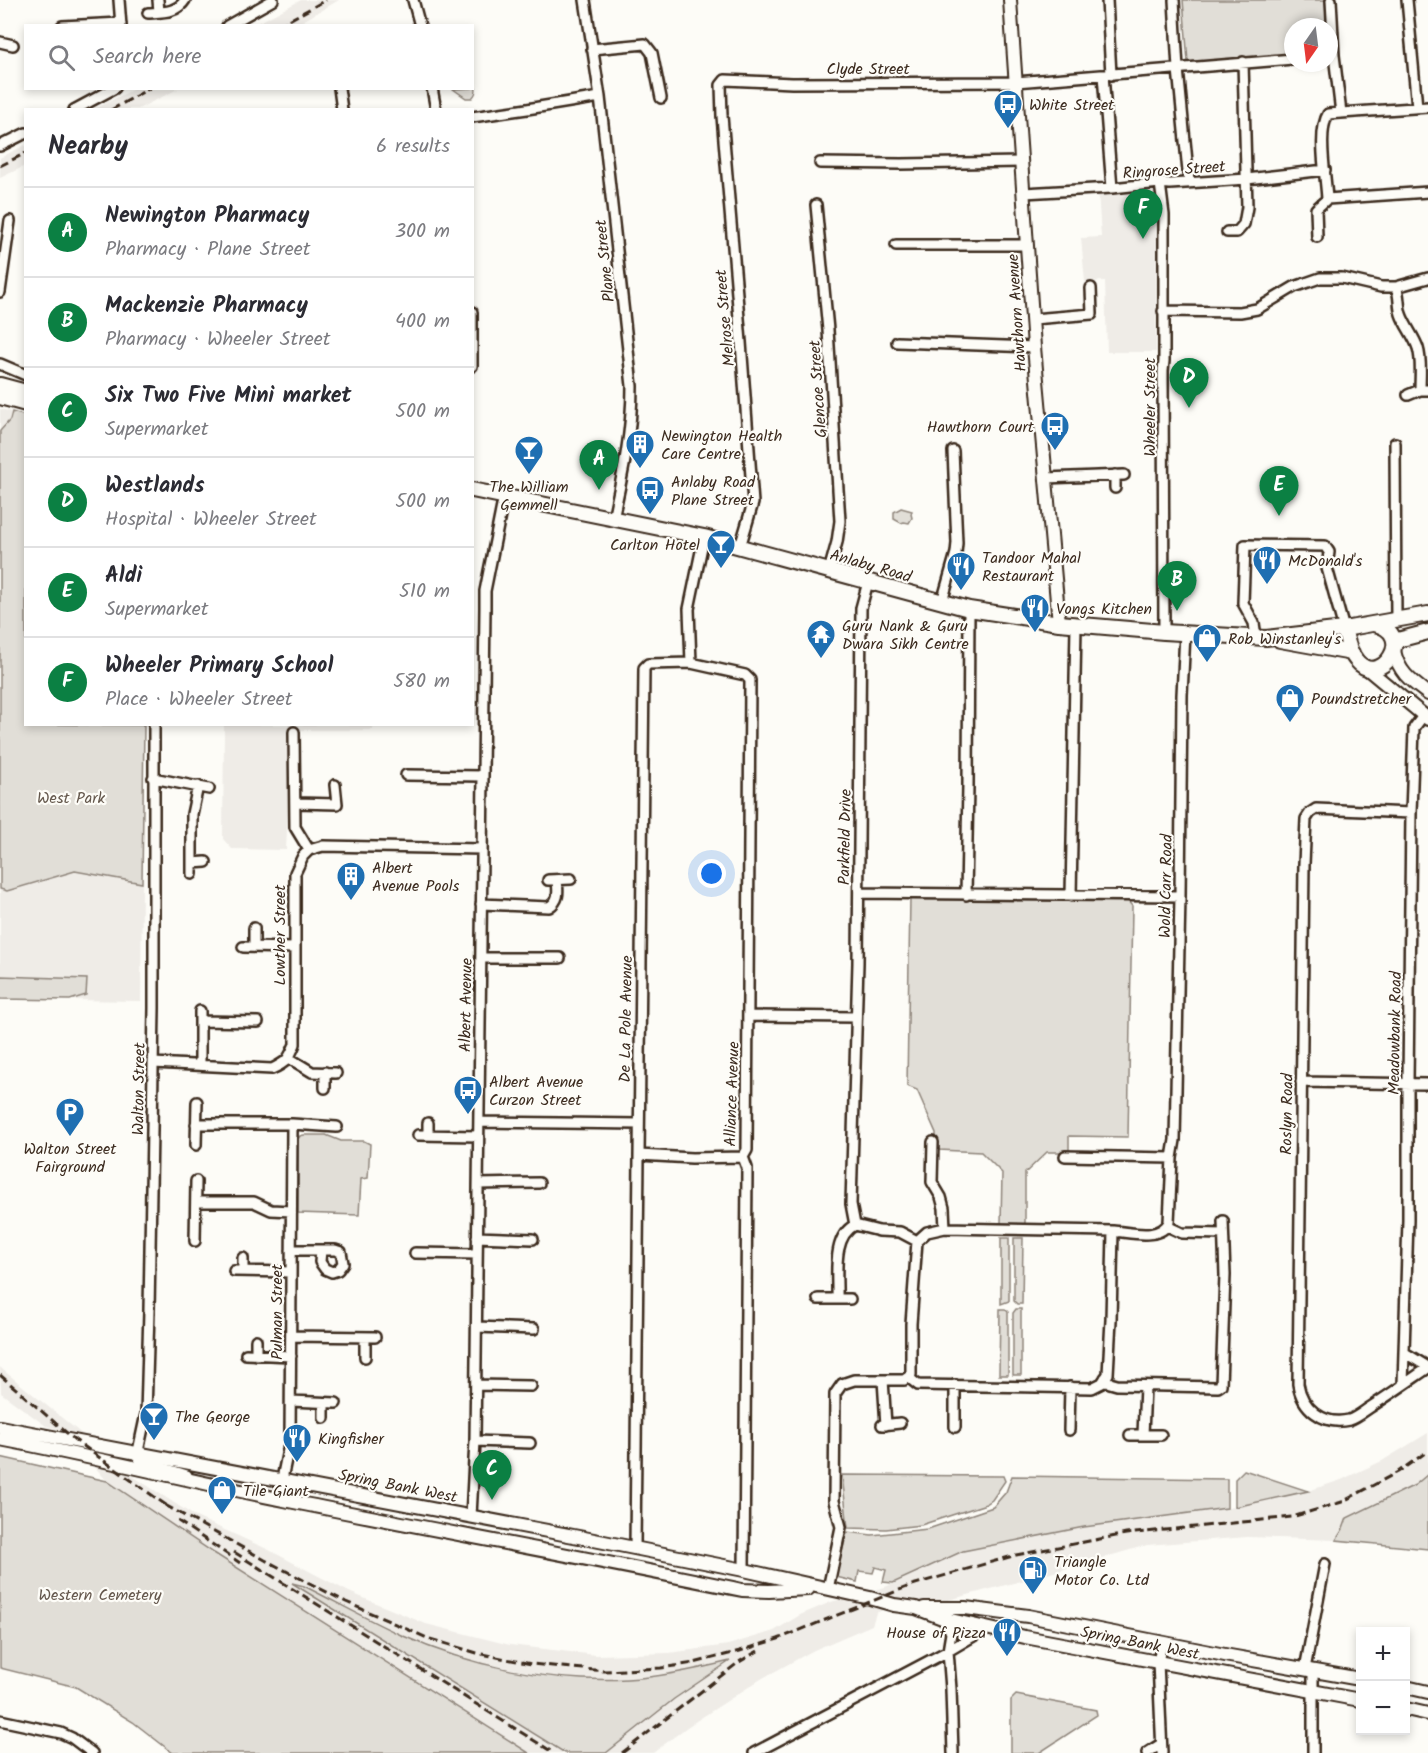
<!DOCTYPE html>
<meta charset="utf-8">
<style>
:root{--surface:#fff;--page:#f7f7f7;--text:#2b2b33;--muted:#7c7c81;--line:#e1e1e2;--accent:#0b8043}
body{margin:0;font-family:Kalam,sans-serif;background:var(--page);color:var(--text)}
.controls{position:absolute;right:18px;bottom:18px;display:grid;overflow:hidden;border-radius:0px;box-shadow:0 3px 9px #0003}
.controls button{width:54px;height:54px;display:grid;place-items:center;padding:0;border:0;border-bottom:2px solid var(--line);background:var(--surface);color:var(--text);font:30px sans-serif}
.compass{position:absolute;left:1284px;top:18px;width:54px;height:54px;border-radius:50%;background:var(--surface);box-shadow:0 3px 9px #0003;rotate:194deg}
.you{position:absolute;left:712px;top:874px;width:21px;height:21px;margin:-15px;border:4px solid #fff;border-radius:50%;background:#1a73e8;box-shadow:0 0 0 9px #1a73e833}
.badge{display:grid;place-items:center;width:39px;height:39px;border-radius:50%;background:var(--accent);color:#fff;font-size:20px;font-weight:700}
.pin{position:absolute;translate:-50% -50px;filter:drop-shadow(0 2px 3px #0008)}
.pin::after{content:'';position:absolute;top:32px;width:21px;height:18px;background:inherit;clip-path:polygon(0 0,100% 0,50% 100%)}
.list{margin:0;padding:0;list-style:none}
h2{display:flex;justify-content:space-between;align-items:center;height:78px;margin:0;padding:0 24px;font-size:26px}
h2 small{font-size:20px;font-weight:400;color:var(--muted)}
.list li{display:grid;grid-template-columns:39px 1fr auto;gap:18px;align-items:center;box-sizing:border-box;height:90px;padding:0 24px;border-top:2px solid var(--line)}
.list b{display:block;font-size:22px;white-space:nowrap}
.list p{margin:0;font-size:20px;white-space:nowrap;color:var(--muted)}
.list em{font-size:20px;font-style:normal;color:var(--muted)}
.icon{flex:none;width:33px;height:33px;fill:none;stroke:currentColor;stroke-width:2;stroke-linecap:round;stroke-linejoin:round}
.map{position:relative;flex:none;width:1428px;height:1753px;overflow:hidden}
.search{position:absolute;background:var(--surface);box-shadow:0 3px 9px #0003;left:24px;top:24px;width:450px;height:66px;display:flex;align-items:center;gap:15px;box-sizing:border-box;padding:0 21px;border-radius:0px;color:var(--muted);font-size:22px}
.panel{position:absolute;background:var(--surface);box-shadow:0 3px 9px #0003;left:24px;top:108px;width:450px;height:618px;border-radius:0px}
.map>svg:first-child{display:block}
</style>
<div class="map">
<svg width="1428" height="1753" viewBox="0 0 1428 1753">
<rect width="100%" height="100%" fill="#fdfcf7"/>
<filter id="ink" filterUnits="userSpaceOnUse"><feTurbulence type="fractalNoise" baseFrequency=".0167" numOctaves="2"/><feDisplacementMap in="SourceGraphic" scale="12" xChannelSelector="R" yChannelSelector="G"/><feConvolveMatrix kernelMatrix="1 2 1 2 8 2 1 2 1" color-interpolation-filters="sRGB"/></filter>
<g filter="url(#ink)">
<!-- built -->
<path fill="#efece7" d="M301 0H339L296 25H254Z
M134 89H178L138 109H94Z
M25 145V166L0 178V158Z
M1157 188 1156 352H1107L1105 281 1085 282 1081 238 1101 237 1098 190Z
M0 409 12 412 10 420 0 431Z
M224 725H373V730H289V791L286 850 232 849 223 839Z
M75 871 142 883 141 1001 0 999V889L7 891Z
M0 1367 3 1370 83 1435 46 1426 1 1393Z
M1428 1433V1474L1415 1485 1347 1518 1344 1529 1336 1540 1247 1537 1147 1545 1044 1575 937 1603 910 1598 876 1613 872 1625 814 1650 761 1679 687 1727 653 1753H606L674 1699 728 1661 697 1669 628 1679 558 1678 475 1662 403 1636 304 1586 294 1584 565 1753H529L214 1553 107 1481 94 1466 131 1475 196 1517 267 1549 349 1592 426 1624 510 1645 596 1655 669 1653 728 1645 774 1631 800 1615 831 1602 885 1587 963 1551 1084 1527 1219 1510 1308 1491 1341 1480 1382 1461Z"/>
<!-- green -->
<path fill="#e1ded7" stroke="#8e847a" stroke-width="1.5" d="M1183 0H1325L1327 27H1293V54L1291 55 1188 62Z
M473 86H475C477 91 476 94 472 98H466L453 89 472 88Z
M12 412 26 416V724L144 725 142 883 75 871 7 891 0 889V431L10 420Z
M901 508 912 511 911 514 912 518 909 523 904 522 901 523 894 519V512Z
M910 898 1127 900 1132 906 1128 1137 1069 1136V1152H1047L1025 1173V1224H1001L1002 1173 981 1152 939 1150 936 1145V1133L917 1090 907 1086Z
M0 976 87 979 86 995 70 1000 0 999Z
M304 1135H326L341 1141H364L370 1144 368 1178 361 1179 359 1215 298 1213V1139L300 1136Z
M1001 1238H1009V1301L1001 1304Z
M1014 1238H1023L1022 1304H1017L1014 1301Z
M1000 1309H1005L1008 1312V1375H999Z
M1016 1309H1021V1375H1013V1313Z
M0 1457 107 1481 214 1553 529 1753H173L133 1722 76 1687 0 1668Z
M1244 1470 1308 1491 1235 1507V1479Z
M1428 1474V1549L1336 1540 1343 1529 1347 1518 1415 1485Z
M842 1475 1003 1476 1005 1481 992 1500 986 1504 921 1525 886 1529 848 1528Z
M1012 1476 1227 1479V1508L1084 1527 963 1551 893 1583 883 1582 886 1570 875 1567 873 1573 859 1571 857 1582 836 1577 847 1532 872 1535 928 1529 993 1507 1006 1492Z
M292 1583 304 1586C336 1602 368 1620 401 1635 469 1666 552 1683 627 1679 660 1677 698 1669 730 1661L674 1699 606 1753H565Z
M1016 1695 1096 1710 1097 1715 1039 1753H1011V1700Z"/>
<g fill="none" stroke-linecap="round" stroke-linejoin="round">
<!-- street casing -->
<g stroke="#3b2a1e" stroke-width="14">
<path id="street" d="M119 0 121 26
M158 0 159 12
M413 0 420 26
M585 0 600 97 632 386C632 433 623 473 613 518
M1107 0 1111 75
M1174 0 1178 69 1189 182
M1407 0 1417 107
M148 13C162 12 177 13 185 0
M62 26 121 23
M227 26 273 0
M0 42 13 45
M592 49 645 44 652 53 661 98
M1329 56 1334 55 1331 0
M1103 75 1112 188
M339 88 342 110
M432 88 436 110
M74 110 115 88
M1341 113 1428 107
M472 117 527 109 600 97
M0 146 26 133
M820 163 901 164 1021 162
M1160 183 1164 215V361L1163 371 1164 632
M1024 193 1112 188 1160 183 1170 184 1247 179 1325 170
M1327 199C1326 177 1317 132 1328 114L1341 113 1334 55
M816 205 828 330 840 521 837 542 829 571
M1227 232H1237L1244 224 1247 207 1243 62
M1317 237 1316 209 1327 199 1428 192
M896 245H1027
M1396 287C1400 295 1398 305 1401 314 1405 326 1414 336 1418 348 1422 361 1420 376 1420 390
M0 292 10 221
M1163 311 1240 312 1257 309 1294 287 1320 278H1342L1381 287H1396L1428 278
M472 312V366
M1033 319 1092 314 1091 288
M897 342 1034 347
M0 364 26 375
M1408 395 1420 390H1428
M1395 443 1396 620
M1115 475V488
M1045 478 1124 475
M740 547 753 503 741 342 722 116 721 85 725 80 792 83 1016 82 1293 59
M868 582 861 608 858 963 851 1204 855 1225 879 1231 900 1232 917 1241
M942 602 956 553 957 543 953 451
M1256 637 1254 623 1243 603 1245 545 1325 546 1329 552 1327 568 1344 629
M691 663 689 609 704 537
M154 724V1008L149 1311 146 1414 137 1456 141 1461 187 1475
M294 732 295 827 309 850
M406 775 483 776
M153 778 209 789
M296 803 337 804 335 785
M1411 813 1316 809 1310 813 1306 819 1304 864 1298 1384C1302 1408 1323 1426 1349 1420 1356 1418 1363 1412 1369 1408 1389 1395 1409 1381 1428 1368
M192 863 206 862
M192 874V814L198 786
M548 880 571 879
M859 893 1180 896
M966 895 968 785 969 609
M1071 896 1076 625
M481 904 549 907C560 900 558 891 557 880
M243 947 294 948
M254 947V928
M481 958H560
M748 1016 856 1017
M200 1021 258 1022
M289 1058 312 1072 336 1073
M153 1063 272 1069C287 1062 289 1059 295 1044V873L303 856 309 850 323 846 482 849
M200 1065V1011
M325 1072V1088
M1301 1082 1428 1084
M479 1122 639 1124
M196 1124H292L337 1127
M418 1135 479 1136
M428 1135V1123
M933 1142 932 1182 941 1197 944 1208 945 1228
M196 1145 197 1102
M639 1155 692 1158 743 1157
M1065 1156 1172 1158
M478 1184 539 1183
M196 1202H254L271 1210 291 1211
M1167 1226 1182 1233 1223 1234
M477 1237 533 1239
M195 1241 196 1181
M291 1250H335L341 1252 343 1263 338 1270 332 1272 325 1269 320 1262 321 1250
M415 1253 477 1254
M234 1271 291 1272
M243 1271V1258
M818 1299H850
M837 1299C838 1276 831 1237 855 1225
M477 1327 534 1329
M291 1336 375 1337
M365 1337V1357
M256 1340V1355
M1405 1353 1428 1367
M246 1354 291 1356
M908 1377 918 1385 1092 1388 1102 1383 1108 1374 1111 1320 1113 1231C1130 1232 1160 1241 1169 1222L1172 1158 1175 1140 1180 896 1182 695 1185 633
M1105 1378 1110 1383 1117 1385 1218 1387 1221 1385 1225 1275 1223 1221
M883 1380 886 1425
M476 1385 531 1386
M955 1385V1427
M1403 1385 1408 1220V1083L1411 813 1414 728 1423 716
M291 1401 336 1403
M324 1403V1418
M882 1425 900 1423
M1069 1430 1070 1387
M1130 1435H1161
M1143 1435 1145 1386
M475 1441 530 1443
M280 1499 282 1479 290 1440 292 1124
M471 1516 475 1441 485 608V591L504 496
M635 1548 644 668 648 664 691 663 745 675 750 680 747 1150 743 1157 747 1168 744 1570
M828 1589 841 1527 834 1501 835 1394 842 1384 854 1380H904L911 1375V1324L917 1241 927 1232 945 1228 1113 1231
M942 1618 948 1626 951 1633 948 1651 951 1689 953 1753
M1162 1643 1158 1662 1162 1753
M1305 1669 1325 1564
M0 1720 61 1733 72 1738 92 1753
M754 1753 948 1651 987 1628
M1147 1753 1161 1744
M1313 1753V1671"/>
</g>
<!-- secondary casing -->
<g stroke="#3b2a1e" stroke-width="16">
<path id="secondary" d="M1010 0 1034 347 1059 623
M1394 651C1399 673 1411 681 1428 694
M1364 666 1428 719
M0 1427 584 1538 744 1570 870 1598 894 1605 916 1608 942 1618 1025 1637 1360 1700
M0 1439C94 1457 186 1480 279 1499 434 1530 588 1558 742 1590L769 1591 808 1589
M924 1608H965L1028 1616 1230 1656 1360 1679
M1406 1687 1428 1692
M1406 1709 1428 1714"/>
</g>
<!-- primary casing -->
<g stroke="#3b2a1e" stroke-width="18">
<path id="primary" d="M0 385 26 392
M0 397 26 404
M472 490 704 537 969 609 1059 623 1164 632 1266 638 1344 629 1428 614
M1344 629C1347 639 1349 652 1356 660 1380 690 1418 633 1374 624
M1280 640 1352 653
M1394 641 1428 632"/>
</g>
<!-- street -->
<use href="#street" stroke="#fdfcf7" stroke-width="9"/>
<!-- secondary -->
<use href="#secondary" stroke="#fdfcf7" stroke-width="12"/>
<!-- primary -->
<use href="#primary" stroke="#fdfcf7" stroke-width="14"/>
<!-- rail -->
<path stroke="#3b2a1e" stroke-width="3" stroke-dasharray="9 4.5" stroke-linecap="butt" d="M278 26 326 0
M111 110 150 88
M0 166 26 153
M0 1375 75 1440 170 1508
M165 1505 265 1560 346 1602 427 1638 477 1653 531 1664 605 1671 661 1668 694 1663 740 1651 778 1639 912 1585 1016 1555 1126 1534 1292 1517 1342 1502 1398 1472 1428 1451
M178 1521 240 1563
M234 1552 554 1753
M622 1753 739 1662 758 1651"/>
</g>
</g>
<!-- icons -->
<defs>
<g id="bus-pin" transform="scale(1.5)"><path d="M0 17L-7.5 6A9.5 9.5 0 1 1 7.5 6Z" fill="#1f6fb2" stroke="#fdfcf7"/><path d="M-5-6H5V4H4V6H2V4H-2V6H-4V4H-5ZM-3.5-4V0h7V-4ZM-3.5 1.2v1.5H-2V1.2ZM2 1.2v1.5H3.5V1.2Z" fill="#fff"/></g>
<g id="building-pin" transform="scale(1.5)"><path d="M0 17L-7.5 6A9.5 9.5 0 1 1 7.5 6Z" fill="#1f6fb2" stroke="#fdfcf7"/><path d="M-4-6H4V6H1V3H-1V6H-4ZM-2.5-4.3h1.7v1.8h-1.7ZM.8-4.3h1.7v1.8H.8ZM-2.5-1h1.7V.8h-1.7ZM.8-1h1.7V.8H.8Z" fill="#fff"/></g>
<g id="bar-pin" transform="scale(1.5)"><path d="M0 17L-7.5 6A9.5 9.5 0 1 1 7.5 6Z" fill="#1f6fb2" stroke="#fdfcf7"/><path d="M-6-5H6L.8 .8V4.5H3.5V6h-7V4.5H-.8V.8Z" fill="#fff"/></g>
<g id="restaurant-pin" transform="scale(1.5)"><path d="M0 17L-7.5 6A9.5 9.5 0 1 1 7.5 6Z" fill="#1f6fb2" stroke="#fdfcf7"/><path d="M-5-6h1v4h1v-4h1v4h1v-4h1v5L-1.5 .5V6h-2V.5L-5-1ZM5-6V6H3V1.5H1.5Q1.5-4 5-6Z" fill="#fff"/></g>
<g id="temple-pin" transform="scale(1.5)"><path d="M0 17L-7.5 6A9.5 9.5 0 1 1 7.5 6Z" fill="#1f6fb2" stroke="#fdfcf7"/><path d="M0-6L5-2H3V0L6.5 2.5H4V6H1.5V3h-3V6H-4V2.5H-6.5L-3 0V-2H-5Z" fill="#fff"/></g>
<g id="shop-pin" transform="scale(1.5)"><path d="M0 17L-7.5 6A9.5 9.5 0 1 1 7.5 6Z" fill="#1f6fb2" stroke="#fdfcf7"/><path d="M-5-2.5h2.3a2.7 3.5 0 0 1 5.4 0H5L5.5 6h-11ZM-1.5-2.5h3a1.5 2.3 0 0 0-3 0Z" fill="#fff"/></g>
<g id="parking-pin" transform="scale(1.5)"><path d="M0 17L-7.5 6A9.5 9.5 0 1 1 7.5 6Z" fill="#1f6fb2" stroke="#fdfcf7"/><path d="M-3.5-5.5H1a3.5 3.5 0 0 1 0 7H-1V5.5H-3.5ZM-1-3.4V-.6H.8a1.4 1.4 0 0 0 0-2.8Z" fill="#fff"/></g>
<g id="fuel-pin" transform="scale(1.5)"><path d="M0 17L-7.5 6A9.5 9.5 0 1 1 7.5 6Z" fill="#1f6fb2" stroke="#fdfcf7"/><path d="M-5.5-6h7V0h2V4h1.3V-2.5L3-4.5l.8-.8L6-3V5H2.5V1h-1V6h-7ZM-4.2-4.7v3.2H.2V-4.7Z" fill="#fff"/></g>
</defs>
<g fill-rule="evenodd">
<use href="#bus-pin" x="1008" y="104"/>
<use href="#bus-pin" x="1055" y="426"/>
<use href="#building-pin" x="640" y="444"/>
<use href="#bar-pin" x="529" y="450"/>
<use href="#bus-pin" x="650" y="490"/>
<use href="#bar-pin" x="721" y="544"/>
<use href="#restaurant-pin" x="1267" y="560"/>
<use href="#restaurant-pin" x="961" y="566"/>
<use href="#restaurant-pin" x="1035" y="608"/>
<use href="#temple-pin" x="821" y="634"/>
<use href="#shop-pin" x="1207" y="638"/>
<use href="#shop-pin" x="1290" y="698"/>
<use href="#building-pin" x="351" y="876"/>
<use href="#bus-pin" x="468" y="1090"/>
<use href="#parking-pin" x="70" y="1112"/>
<use href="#bar-pin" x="154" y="1416"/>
<use href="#restaurant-pin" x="297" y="1438"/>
<use href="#shop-pin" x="222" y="1490"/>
<use href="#fuel-pin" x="1033" y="1570"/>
<use href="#restaurant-pin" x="1007" y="1632"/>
</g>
<g text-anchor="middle" stroke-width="4.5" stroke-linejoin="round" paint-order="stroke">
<!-- street labels -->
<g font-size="16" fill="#3b2a1e" stroke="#fdfcf7">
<text x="868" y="74">Clyde Street</text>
<text transform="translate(1174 169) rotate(-4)" y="6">Ringrose Street</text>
<text transform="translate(604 261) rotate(-96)" y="6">Plane Street</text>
<text transform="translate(1016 313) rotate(-94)" y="6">Hawthorn Avenue</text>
<text transform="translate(724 318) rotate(-95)" y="6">Melrose Street</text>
<text transform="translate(817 389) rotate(-94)" y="6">Glencoe Street</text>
<text transform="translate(1149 407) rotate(-90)" y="6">Wheeler Street</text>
<text transform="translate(871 565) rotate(16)" y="6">Anlaby Road</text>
<text transform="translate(844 837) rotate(-89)" y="6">Parkfield Drive</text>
<text transform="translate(1165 886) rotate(-89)" y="6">Wold Carr Road</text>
<text transform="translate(279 935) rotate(-90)" y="6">Lowther Street</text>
<text transform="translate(465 1005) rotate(-89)" y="6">Albert Avenue</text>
<text transform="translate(625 1019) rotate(-89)" y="6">De La Pole Avenue</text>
<text transform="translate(1394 1033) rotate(-89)" y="6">Meadowbank Road</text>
<text transform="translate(138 1089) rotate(-89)" y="6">Walton Street</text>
<text transform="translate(731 1094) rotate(-88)" y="6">Alliance Avenue</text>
<text transform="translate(1286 1114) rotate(-89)" y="6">Roslyn Road</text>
<text transform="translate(276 1312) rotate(-90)" y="6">Pulman Street</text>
<text transform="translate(398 1485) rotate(11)" y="6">Spring Bank West</text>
<text transform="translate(1140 1642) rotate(11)" y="6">Spring Bank West</text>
</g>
<!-- poi labels -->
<g font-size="16" fill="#3b2a1e" stroke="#fdfcf7" text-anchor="start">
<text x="1029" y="110">White Street</text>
<text x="1034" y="432" text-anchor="end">Hawthorn Court</text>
<text x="661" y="441">Newington Health<tspan x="661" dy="18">Care Centre</tspan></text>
<text x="671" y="487">Anlaby Road<tspan x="671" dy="18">Plane Street</tspan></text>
<text x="529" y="492" text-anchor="middle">The William<tspan x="529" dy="18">Gemmell</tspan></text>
<text x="700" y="550" text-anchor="end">Carlton Hotel</text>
<text x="982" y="563">Tandoor Mahal<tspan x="982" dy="18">Restaurant</tspan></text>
<text x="1288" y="566">McDonald's</text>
<text x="1056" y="614">Vongs Kitchen</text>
<text x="842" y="631">Guru Nank &amp; Guru<tspan x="842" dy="18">Dwara Sikh Centre</tspan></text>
<text x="1228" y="644">Rob Winstanley's</text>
<text x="1311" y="704">Poundstretcher</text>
<text x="372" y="873">Albert<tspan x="372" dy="18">Avenue Pools</tspan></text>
<text x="489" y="1087">Albert Avenue<tspan x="489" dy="18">Curzon Street</tspan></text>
<text x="70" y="1154" text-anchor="middle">Walton Street<tspan x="70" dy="18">Fairground</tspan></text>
<text x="175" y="1422">The George</text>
<text x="318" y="1444">Kingfisher</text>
<text x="243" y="1496">Tile Giant</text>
<text x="1054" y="1567">Triangle<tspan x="1054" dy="18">Motor Co. Ltd</tspan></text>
<text x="986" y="1638" text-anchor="end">House of Pizza</text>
</g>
<!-- park labels -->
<g font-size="16" fill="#64574c" stroke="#fdfcf7">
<text x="71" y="803">West Park</text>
<text x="100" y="1600">Western Cemetery</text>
</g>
</g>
</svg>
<div class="controls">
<button>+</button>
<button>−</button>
</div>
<svg class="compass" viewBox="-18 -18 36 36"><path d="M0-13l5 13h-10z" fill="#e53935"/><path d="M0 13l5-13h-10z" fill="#7c7c81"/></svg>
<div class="you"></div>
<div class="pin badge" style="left:599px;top:490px">A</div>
<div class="pin badge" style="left:1177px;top:611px">B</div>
<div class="pin badge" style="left:492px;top:1500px">C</div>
<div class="pin badge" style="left:1189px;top:408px">D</div>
<div class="pin badge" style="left:1279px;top:516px">E</div>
<div class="pin badge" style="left:1143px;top:239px">F</div>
<div class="search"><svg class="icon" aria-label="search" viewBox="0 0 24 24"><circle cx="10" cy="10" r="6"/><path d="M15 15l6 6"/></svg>Search here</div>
<section class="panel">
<h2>Nearby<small>6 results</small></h2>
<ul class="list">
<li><span class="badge">A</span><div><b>Newington Pharmacy</b><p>Pharmacy · Plane Street</p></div><em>300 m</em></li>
<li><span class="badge">B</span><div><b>Mackenzie Pharmacy</b><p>Pharmacy · Wheeler Street</p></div><em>400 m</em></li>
<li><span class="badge">C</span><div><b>Six Two Five Mini market</b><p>Supermarket</p></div><em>500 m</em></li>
<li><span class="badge">D</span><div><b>Westlands</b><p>Hospital · Wheeler Street</p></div><em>500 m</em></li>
<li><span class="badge">E</span><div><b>Aldi</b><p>Supermarket</p></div><em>510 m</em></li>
<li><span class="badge">F</span><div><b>Wheeler Primary School</b><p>Place · Wheeler Street</p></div><em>580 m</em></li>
</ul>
</section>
</div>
